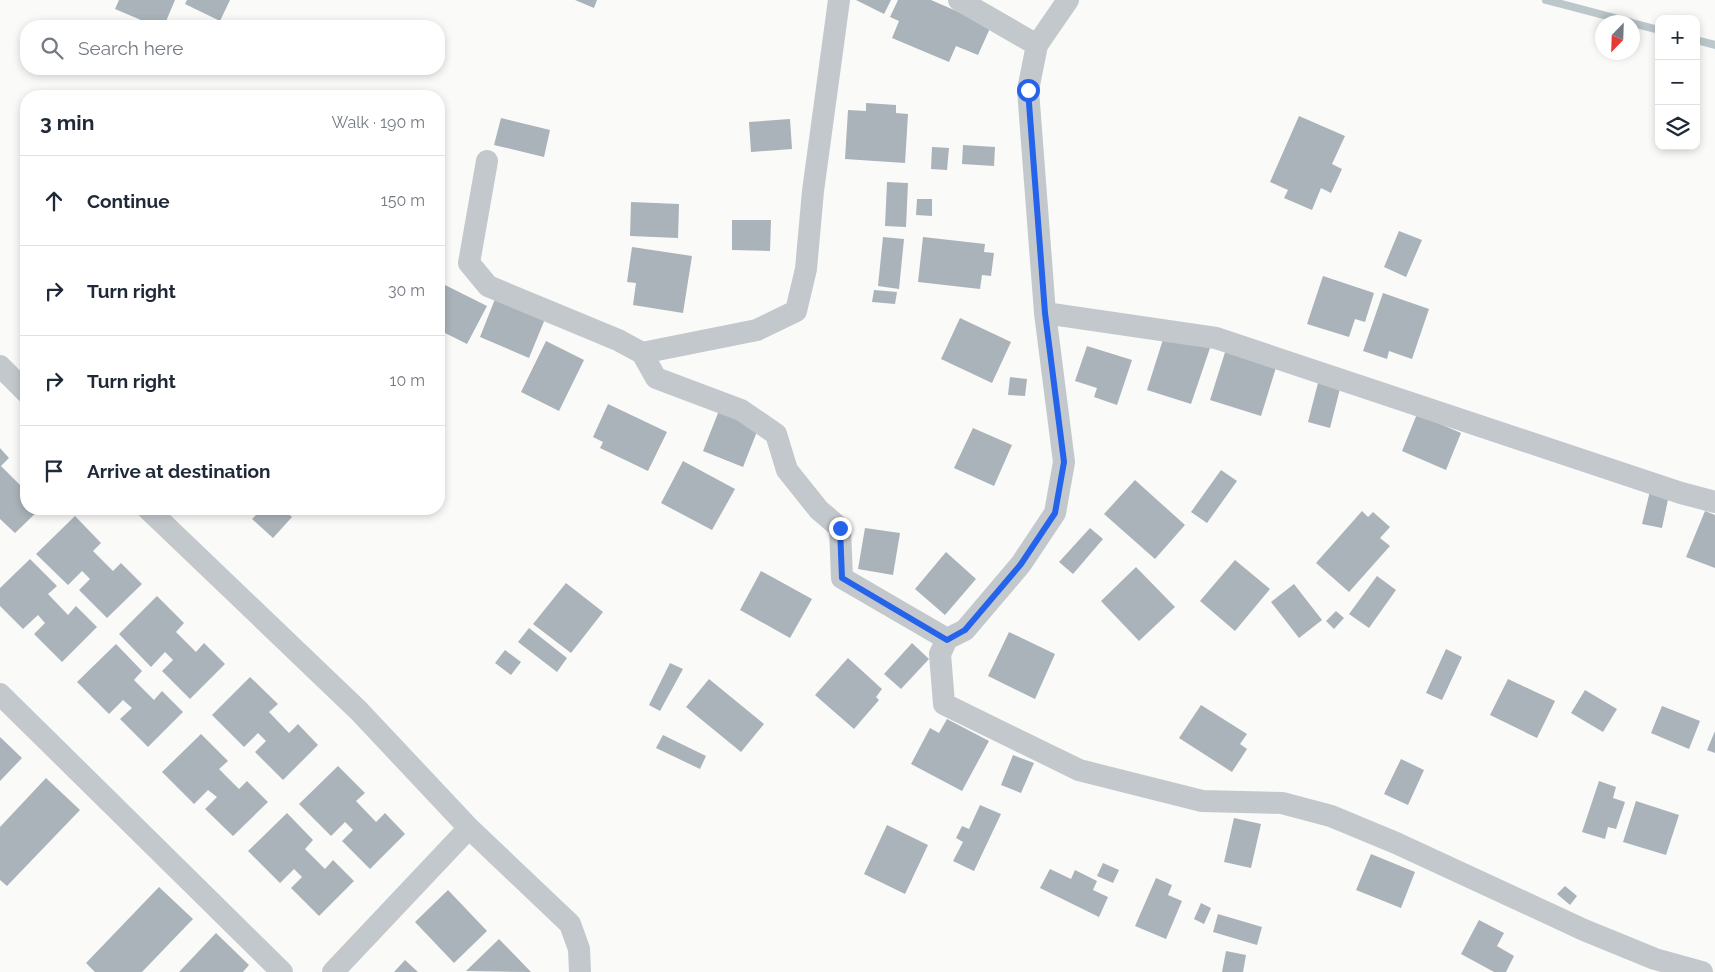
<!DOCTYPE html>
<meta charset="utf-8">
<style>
:root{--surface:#fff;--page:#f2f2f3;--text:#1f2937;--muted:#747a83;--line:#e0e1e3}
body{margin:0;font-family:Raleway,sans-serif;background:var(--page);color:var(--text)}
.controls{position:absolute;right:15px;top:15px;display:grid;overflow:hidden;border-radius:10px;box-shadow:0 2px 8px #0003}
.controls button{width:45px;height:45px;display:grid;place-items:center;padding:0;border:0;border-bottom:1px solid var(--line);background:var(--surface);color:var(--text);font:25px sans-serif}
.compass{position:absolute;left:1595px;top:15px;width:45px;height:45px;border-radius:50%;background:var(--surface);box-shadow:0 2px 8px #0003;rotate:203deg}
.stop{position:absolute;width:15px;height:15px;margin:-11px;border:4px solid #2563eb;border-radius:50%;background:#fff}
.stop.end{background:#2563eb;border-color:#fff;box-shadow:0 1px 5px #0008}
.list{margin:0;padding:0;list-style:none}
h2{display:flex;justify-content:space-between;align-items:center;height:65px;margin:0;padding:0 20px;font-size:21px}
h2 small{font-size:16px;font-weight:400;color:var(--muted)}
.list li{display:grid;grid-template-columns:32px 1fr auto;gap:15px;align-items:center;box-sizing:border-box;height:90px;padding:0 20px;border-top:1px solid var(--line)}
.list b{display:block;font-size:19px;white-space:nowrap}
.list em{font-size:16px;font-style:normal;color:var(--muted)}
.icon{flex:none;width:28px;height:28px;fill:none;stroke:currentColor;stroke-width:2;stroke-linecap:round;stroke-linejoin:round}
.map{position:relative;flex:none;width:1715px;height:972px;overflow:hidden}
.search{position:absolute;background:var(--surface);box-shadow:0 2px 8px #0003;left:20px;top:20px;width:425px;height:55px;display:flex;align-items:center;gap:12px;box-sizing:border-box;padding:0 18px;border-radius:20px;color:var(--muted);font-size:19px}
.panel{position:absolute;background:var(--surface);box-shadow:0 2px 8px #0003;left:20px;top:90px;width:425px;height:425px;border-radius:20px}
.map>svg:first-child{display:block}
</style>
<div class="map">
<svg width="1715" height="972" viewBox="0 0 1715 972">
<rect width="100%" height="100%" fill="#fafaf8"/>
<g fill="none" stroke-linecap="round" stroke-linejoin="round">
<!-- stream -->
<path stroke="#bbc7cb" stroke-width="8" d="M1546 0 1630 22
M1632 23 1659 30
M1696 40 1715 45"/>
</g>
<!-- building -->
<path fill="#aab3b9" d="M119 0H175L164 26H155L115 9Z
M187 0H230L220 21 185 4Z
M575 0H597L594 8Z
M856 0H891L884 14Z
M898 0H931L991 26 978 55 956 46 949 62 892 38 899 21 890 17Z
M866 103 896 105V113L908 114 905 163 845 159 848 110 866 111Z
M1299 116 1345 136 1332 164 1342 169 1331 193 1321 188 1312 210 1284 198 1288 190 1270 182Z
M501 118 550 130 544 157 494 145Z
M790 119 792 149 751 152 749 122Z
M963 145 995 147 994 166 962 164Z
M932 147 949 148 947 170 931 169Z
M887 182 908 183 906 227 885 226Z
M917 199H932V216L916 215Z
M631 202 679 204 678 238 630 236Z
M732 220H771L770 251 732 250Z
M1399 231 1422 240 1406 277 1384 267Z
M883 237 904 239 899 289 878 286Z
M923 237 985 244 984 252 994 253 991 276 982 275 980 289 918 282Z
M632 247 692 256 683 313 633 305 636 283 627 282Z
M1323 276 1374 293 1365 322 1355 319 1349 337 1307 324Z
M443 284 487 306 467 344 439 330V293Z
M874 290 897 292 895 304 872 302Z
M1383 293 1429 309 1412 359 1389 351 1387 359 1363 351Z
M495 299 545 319 529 358 480 337Z
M960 318 1011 342 992 383 941 359Z
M1165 333 1210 348 1191 404 1147 390Z
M546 341 584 360 559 411 521 392Z
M1087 346 1132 360 1117 405 1094 397 1097 388 1075 381Z
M1227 346 1278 361 1261 416 1210 400Z
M1320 375 1342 381 1330 428 1308 422Z
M1010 377 1027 379 1025 396 1008 395Z
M608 404 667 432 648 471 600 448 603 442 593 437Z
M720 408 760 424 743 467 703 451Z
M1417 414 1461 433 1446 470 1402 451Z
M973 428 1012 445 994 486 954 468Z
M0 448 9 458 1 466 21 486 26 481V509H40L15 533 0 519Z
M683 461 735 489 712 530 661 503Z
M1221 470 1237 481 1207 523 1191 512Z
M1135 480 1185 525 1155 559 1104 514Z
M1650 491 1669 495 1662 528 1642 524Z
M262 509H283L292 517 273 538 252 519Z
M1362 511 1368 517 1373 512 1390 527 1380 538 1390 546 1349 592 1316 563Z
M1705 511 1715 515V568L1686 557Z
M75 516 101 543 93 551 113 571 121 563 142 584 107 618 79 590 90 579 82 571 68 585 36 554Z
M865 528 900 533 893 575 858 569Z
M1090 528 1103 539 1073 574 1059 562Z
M946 552 976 579 945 615 915 589Z
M30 559 57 586 48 594 68 615 76 606 97 627 62 662 34 634 45 623 38 615 23 629 0 606V588Z
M1235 560 1270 589 1235 631 1200 601Z
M1136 567 1175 607 1139 641 1101 601Z
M761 571 812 599 790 638 740 610Z
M1377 576 1396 590 1369 628 1349 614Z
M566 583 603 612 571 653 533 624Z
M1294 584 1322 620 1299 638 1271 602Z
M157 596 184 623 176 632 196 652 204 643 225 664 190 699 162 671 173 660 165 652 151 667 119 634Z
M1336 611 1344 618 1334 629 1326 621Z
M529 628 567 658 557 672 518 642Z
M1009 632 1055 654 1035 699 988 676Z
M912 643 929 659 901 689 884 674Z
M116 644 142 671 134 680 154 700 162 691 183 712 148 747 120 719 132 708 123 700 109 714 77 682Z
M1446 649 1462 657 1442 700 1426 693Z
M505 650 521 662 511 675 495 663Z
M848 658 882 689 876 697 879 700 854 729 815 695Z
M670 663 683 669 660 711 649 705Z
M250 677 278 704 269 712 289 733 298 724 318 745 283 780 255 752 266 741 258 733 244 747 212 715Z
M709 679 764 724 741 752 686 707Z
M1508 679 1555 701 1537 738 1490 715Z
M1585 690 1617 709 1603 732 1571 713Z
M1201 705 1247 734 1240 744 1247 749 1232 772 1179 738Z
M1662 706 1700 721 1689 749 1651 733Z
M947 719 989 741 962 791 911 764 930 728 939 733Z
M1715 731V753L1707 750Z
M201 734 228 761 219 769 239 789 247 781 268 802 233 836 205 809 217 797 208 790 194 804 162 772Z
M663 735 706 756 700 769 656 748Z
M0 737 22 758 0 781Z
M1013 755 1034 763 1021 793 1001 785Z
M1401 759 1424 770 1408 805 1384 794Z
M338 766 365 793 356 801 376 822 385 813 405 834 370 869 342 841 353 830 345 822 331 836 299 804Z
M46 778 80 810 7 886 0 880V827Z
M1599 781 1616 787 1613 798 1625 802 1616 829 1608 827 1605 839 1582 832Z
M1636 801 1679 815 1666 855 1623 842Z
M980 805 1001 814 974 871 953 861 963 842 956 838 962 826 969 829Z
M287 813 313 840 305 849 325 869 333 860 354 881 319 916 291 888 302 877 294 869 280 883 248 851Z
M1234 818 1261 824 1251 868 1224 862Z
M887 825 928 845 905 894 864 874Z
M1371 854 1415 872 1401 908 1356 890Z
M1103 863 1119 870 1113 883 1097 876Z
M1050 869 1071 879 1075 870 1097 881 1093 890 1108 897 1099 917 1040 888Z
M1156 878 1172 885 1168 895 1182 901 1166 939 1135 926Z
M1565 886 1577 896 1570 905 1557 894Z
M159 887 193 919 142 972H95L86 963Z
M448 890 487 931 454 963 415 922Z
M1201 903 1211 908 1204 924 1194 919Z
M1218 914 1262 927 1257 945 1213 932Z
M1479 920 1504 933 1497 946 1514 956 1506 972H1494L1461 954Z
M216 933 249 965 243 972H179Z
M499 939 531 972 466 971Z
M1226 951 1246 955 1243 972H1222Z
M405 960 418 972H394Z"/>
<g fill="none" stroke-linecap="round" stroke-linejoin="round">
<!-- street -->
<path stroke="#c3c8cc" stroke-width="22" d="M959 0 1037 45
M1068 0 1037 45 1028 90 1045 313 1064 462 1055 513 1021 564 965 630 947 639 940 654 944 704 1079 770 1202 801 1282 803 1331 816 1396 843 1584 930 1655 959 1702 972
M487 161 469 263 488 286 618 340 642 353 656 378 741 410 776 434 787 470 819 510 840 528 842 578 947 639
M1045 313 1216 338 1681 493 1715 502
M642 353 757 330 796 311 806 269 813 191 839 0
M0 366 26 392
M148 509 359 711 469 828 570 924 579 949 580 972
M0 694 282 972
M333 972 469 828"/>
</g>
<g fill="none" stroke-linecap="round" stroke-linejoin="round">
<!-- route -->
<path stroke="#2563eb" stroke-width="6" d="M840 528 842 578 947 640 965 630 1021 564 1055 513 1064 462 1045 313 1028 90"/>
</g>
</svg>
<div class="controls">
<button>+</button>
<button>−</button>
<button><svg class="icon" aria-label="layers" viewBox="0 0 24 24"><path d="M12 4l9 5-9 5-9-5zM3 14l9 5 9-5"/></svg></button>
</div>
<svg class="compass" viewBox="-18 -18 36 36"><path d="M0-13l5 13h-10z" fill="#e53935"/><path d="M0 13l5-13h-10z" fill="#747a83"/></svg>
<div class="stop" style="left:1028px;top:90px"></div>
<div class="stop end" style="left:840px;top:528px"></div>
<div class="search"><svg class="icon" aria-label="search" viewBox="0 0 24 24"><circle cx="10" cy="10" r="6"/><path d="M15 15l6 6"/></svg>Search here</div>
<section class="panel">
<h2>3 min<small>Walk · 190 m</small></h2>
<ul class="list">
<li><svg class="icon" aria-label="ahead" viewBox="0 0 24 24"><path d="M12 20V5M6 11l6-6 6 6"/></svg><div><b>Continue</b></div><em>150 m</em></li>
<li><svg class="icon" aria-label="right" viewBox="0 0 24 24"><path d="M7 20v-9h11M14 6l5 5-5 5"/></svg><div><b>Turn right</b></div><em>30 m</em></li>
<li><svg class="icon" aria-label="right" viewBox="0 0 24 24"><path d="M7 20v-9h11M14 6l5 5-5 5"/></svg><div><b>Turn right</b></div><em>10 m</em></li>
<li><svg class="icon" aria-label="arrive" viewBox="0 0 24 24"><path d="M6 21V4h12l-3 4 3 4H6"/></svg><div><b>Arrive at destination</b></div></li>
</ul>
</section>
</div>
